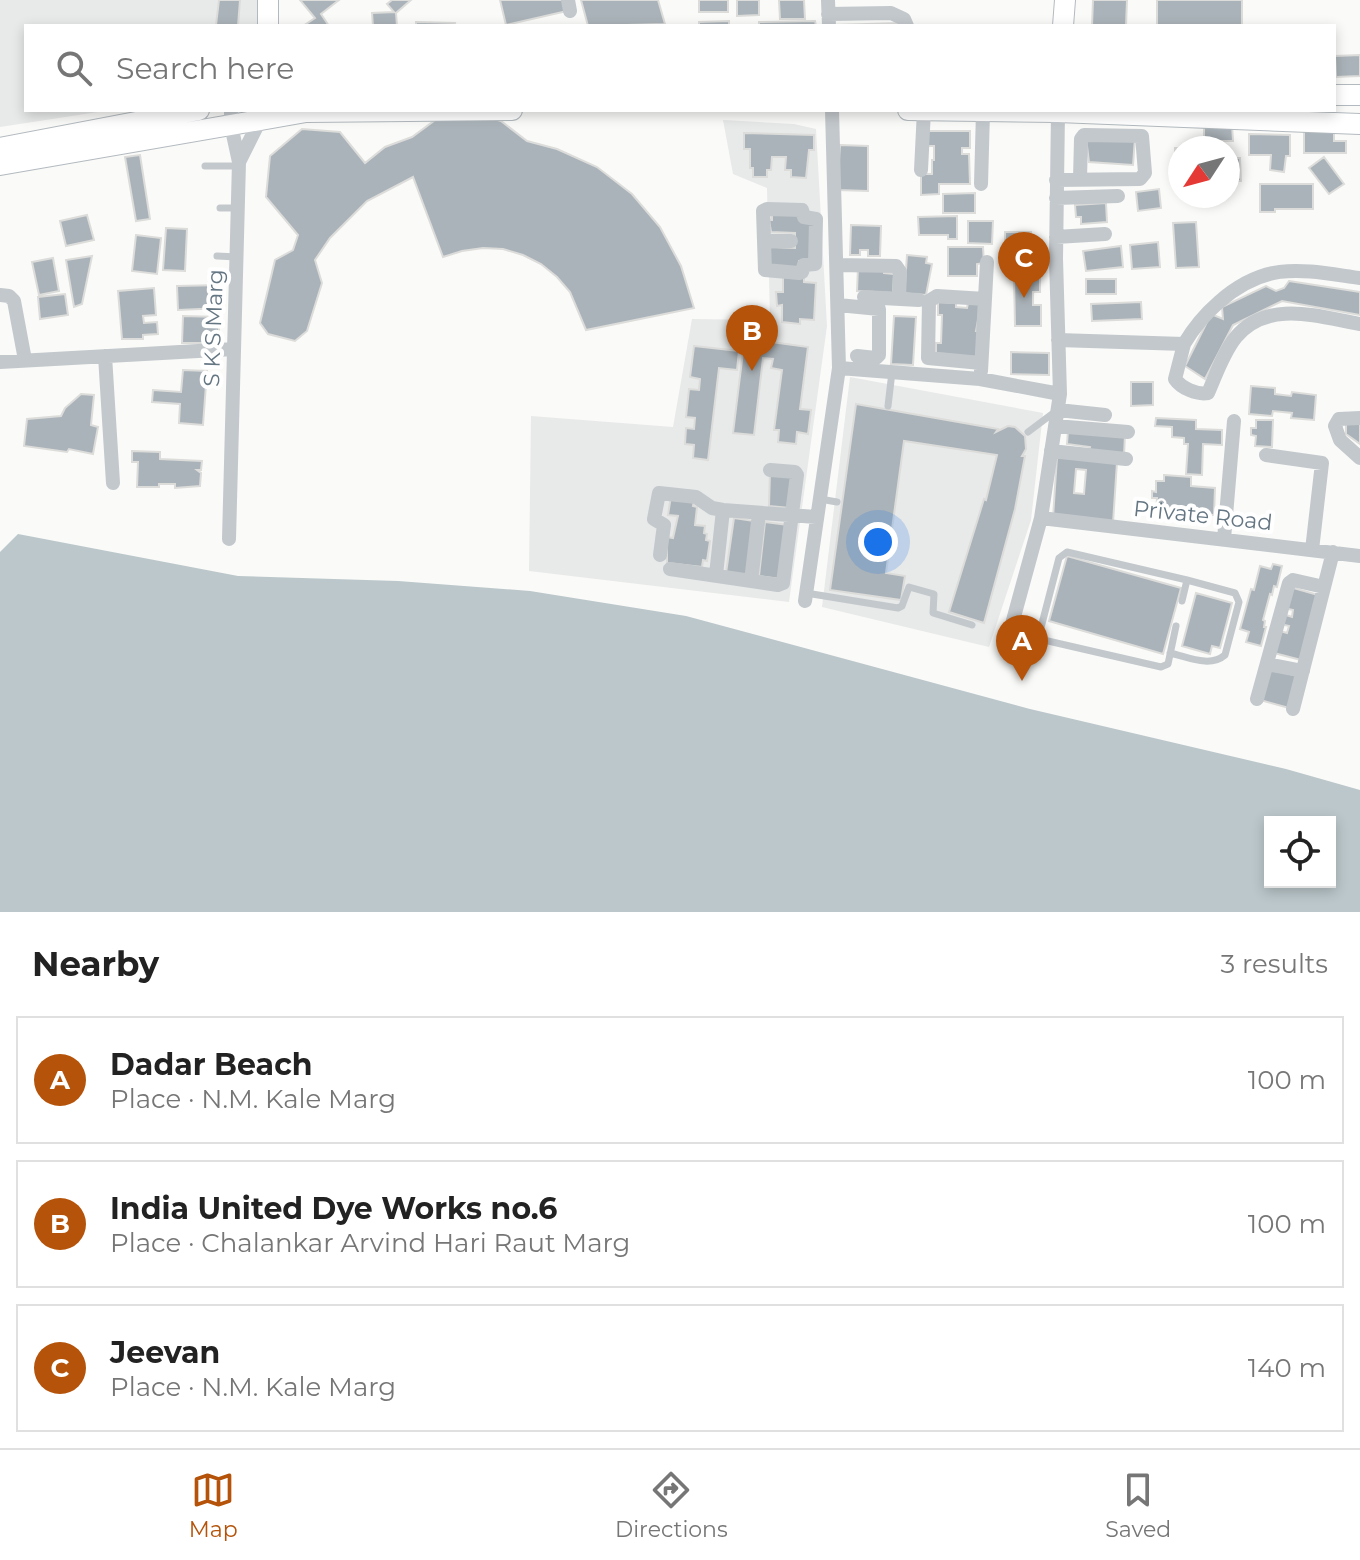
<!DOCTYPE html>
<meta charset="utf-8">
<style>
:root{--surface:#fff;--page:#f2f2f2;--text:#222;--muted:#767676;--line:#e0e0e0;--accent:#b45309}
body{margin:0;font-family:Montserrat,sans-serif;background:var(--page);color:var(--text)}
.controls{position:absolute;right:24px;bottom:24px;display:grid;overflow:hidden;border-radius:0px;box-shadow:0 4px 12px #0003}
.controls button{width:72px;height:72px;display:grid;place-items:center;padding:0;border:0;border-bottom:2px solid var(--line);background:var(--surface);color:var(--text);font:40px sans-serif}
.compass{position:absolute;left:1168px;top:136px;width:72px;height:72px;border-radius:50%;background:var(--surface);box-shadow:0 4px 12px #0003;rotate:234deg}
.you{position:absolute;left:878px;top:542px;width:28px;height:28px;margin:-20px;border:6px solid #fff;border-radius:50%;background:#1a73e8;box-shadow:0 0 0 12px #1a73e833}
.badge{display:grid;place-items:center;width:52px;height:52px;border-radius:50%;background:var(--accent);color:#fff;font-size:26px;font-weight:700}
.pin{position:absolute;translate:-50% -66px;filter:drop-shadow(0 2px 4px #0008)}
.pin::after{content:'';position:absolute;top:42px;width:28px;height:24px;background:inherit;clip-path:polygon(0 0,100% 0,50% 100%)}
.list{margin:0;padding:0;list-style:none}
h2{display:flex;justify-content:space-between;align-items:center;height:104px;margin:0;padding:0 32px;font-size:34px}
h2 small{font-size:26px;font-weight:400;color:var(--muted)}
.list li{display:grid;grid-template-columns:52px 1fr auto;gap:24px;align-items:center;box-sizing:border-box;height:128px;margin:0 16px 16px;padding:0 16px;border:2px solid var(--line);border-radius:0px}
.list b{display:block;font-size:30px;white-space:nowrap}
.list p{margin:0;font-size:26px;white-space:nowrap;color:var(--muted)}
.list em{font-size:26px;font-style:normal;color:var(--muted)}
.icon{flex:none;width:44px;height:44px;fill:none;stroke:currentColor;stroke-width:2;stroke-linecap:round;stroke-linejoin:round}
.map{position:relative;flex:none;width:1360px;height:912px;overflow:hidden}
.search{position:absolute;background:var(--surface);box-shadow:0 4px 12px #0003;left:24px;right:24px;top:24px;height:88px;display:flex;align-items:center;gap:20px;box-sizing:border-box;padding:0 28px;border-radius:0px;color:var(--muted);font-size:30px}
.sheet{height:536px;background:var(--surface)}
nav{display:flex;justify-content:space-around;align-items:center;box-sizing:border-box;height:112px;border-top:2px solid var(--line);background:var(--surface);font-size:22px;color:var(--muted)}
nav a{display:grid;justify-items:center;gap:4px}
nav .on{color:var(--accent)}
.map>svg:first-child{display:block}
</style>
<div class="map">
<svg width="1360" height="912" viewBox="0 0 1360 912">
<rect width="100%" height="100%" fill="#fafaf8"/>
<!-- built -->
<path fill="#e8e9e9" d="M0 0H262V26H26V110H111L0 127Z
M723 120 794 124 816 129 827 326 789 602 529 571 531 416 673 427 692 319 770 320 767 188 733 174Z
M850 377 1043 413 1031 520 989 647 822 607Z"/>
<!-- water -->
<path fill="#bbc7cb" fill-rule="evenodd" d="M18 534 238 576 398 581 530 591 686 616 1030 709 1286 769 1360 790V912H0V552ZM1270 822H1330V882H1270Z"/>
<!-- building -->
<path fill="#aab3b9" stroke="#dcdcda" stroke-width="2" fill-rule="evenodd" d="M219 0H240L238 26 216 25Z
M300 0H339L321 14 329 26H303L315 18Z
M392 0H411L396 13 397 26H373L372 13 394 12 387 4Z
M500 0H564L567 11 506 25Z
M581 0H658L665 24 588 26Z
M699 0H728V12H699Z
M737 0H759V15L737 16Z
M779 0H804L805 19H780Z
M1093 0H1127L1126 26H1092Z
M1157 0H1242V26H1157Z
M729 21V26H699V22Z
M815 21 816 26H759V22Z
M416 22 455 23 454 26H416Z
M899 23V26L834 25Z
M1360 55V76L1336 77 1335 56Z
M470 112 501 121 527 141 557 149 597 167 632 194 660 227 681 266 694 308 586 330 570 292 557 277 541 264 523 255 503 249 483 248 462 251 443 257 413 177 367 201 330 238 315 260 322 283 307 331 295 341 268 334 260 323 275 260 293 250 298 235 266 197 270 156 302 129 340 132 365 163 385 147 412 137 438 118Z
M1232 124 1233 141H1204V125Z
M1304 125H1334V141H1346V153H1304Z
M927 131H970V148H962V154H969L970 184H939V194L921 195V174H932V160H934V146H928Z
M744 133 814 135V150H809L806 178 791 177V170H785L786 157H772L771 170H767V177H753V168H750V149H744Z
M1249 134 1290 135V156H1286L1284 172 1270 170 1271 155H1249Z
M1086 138H1135L1133 165 1089 162Z
M840 145 868 146V191L837 190Z
M1175 148H1181L1180 182H1175Z
M140 155 150 219 136 221 125 157Z
M1324 157 1344 184 1329 194 1309 168Z
M1228 158H1240L1241 181H1228Z
M1260 184H1313V209H1275V212H1260Z
M1159 189 1161 208 1138 211 1136 192Z
M975 193V213H943V194Z
M1106 203 1107 222 1081 224V217H1076L1075 205Z
M772 211 801 212 815 220 814 261H799L798 270 769 269 770 247 795 248V233L771 232 769 220H772Z
M87 215 94 240 66 246 60 221Z
M957 216V239H948V235H919L918 217Z
M968 221H993L992 244 968 243Z
M1196 222 1199 267 1176 268 1173 223Z
M851 225 881 226 880 256H868V250H860V255H850Z
M166 228 187 229 185 271 163 270Z
M1005 232H1031L1030 259 1005 258Z
M136 235 161 238 157 274 132 271Z
M1158 242 1160 267 1132 269 1130 245Z
M1121 246 1123 267 1086 271 1083 251Z
M948 247H983L984 263 977 264V276H948Z
M907 255 927 257 926 263 932 264 926 295 901 293 905 284Z
M92 256 82 304 74 307 66 260Z
M53 258 59 291 39 295 32 262Z
M858 267 884 269V273L894 274 893 293 857 291Z
M783 276 804 277V282L816 283 814 320 800 319V324L782 322V305L777 306 776 292H783Z
M1040 276V292H1033V305H1041V326H1015L1014 277Z
M1086 279H1116V294H1086Z
M1289 281 1360 292V315L1282 301 1233 325 1205 379 1185 366 1211 314 1223 319 1222 307 1266 286 1276 291 1284 288Z
M221 285 222 308 178 310 177 286Z
M154 288 156 315 143 316 144 323 157 322 158 334 143 335V339H122L118 291Z
M65 294 68 315 40 319 38 297Z
M938 302 956 303V307L967 308 968 303 981 304 976 331H980L978 359 936 355V343H941L942 315H938Z
M1141 302 1142 319 1092 321 1091 304Z
M183 316 219 317V343H182Z
M894 316 916 317 913 365 891 364Z
M743 338 808 347 800 409 811 410 808 434 797 432 796 444 778 442 779 430H774L782 370 771 368 773 359 763 358 754 435 733 433 743 352H741Z
M694 346 739 351 737 370 719 368 708 460 693 458 694 445 685 444 686 428 694 429 695 418 686 417 689 389 699 390 700 379 690 377Z
M1011 352 1049 353V375L1011 374Z
M183 370 207 371 203 425 179 423 180 404 152 402 153 390 181 392Z
M1131 382H1153V405L1131 406Z
M1251 386 1275 388V394L1291 396 1292 392 1316 395 1314 420 1291 418 1292 413 1273 411 1272 416 1249 414Z
M81 394 94 395 91 425 98 427 93 454 69 449 67 452 24 446 27 419 61 416 65 408Z
M856 404 998 429 996 432 1008 426 1015 427 1025 436 1026 449 1022 456H1025L1015 509 984 623 949 612 984 499 986 500 997 455 904 441 886 573 905 576 901 600 830 590Z
M1156 418 1196 420V429L1222 430V445L1203 444 1202 475 1186 474 1188 444H1184V438L1172 437V427L1155 426Z
M1256 420H1273L1272 447 1255 446 1256 436 1251 435V428H1256Z
M1346 423H1360V444L1346 434Z
M1068 430 1125 435 1124 455 1089 452 1090 447 1067 444Z
M132 451 160 452V459L202 461 201 470H197L201 473 200 486 175 488V484H159V487H137L138 462H132Z
M1057 457 1117 462 1113 523 1053 518ZM1076 469 1086 470 1084 494 1074 493Z
M770 472 794 475 790 508 769 506Z
M1164 475 1191 477V486L1215 488 1214 515 1156 514 1157 498H1152V491L1156 492V481H1164Z
M671 496 694 500 693 506 697 507 695 525 705 526 704 533 707 534 706 540 710 541 707 561 703 560 702 567 667 563V537L673 538 678 516 668 515Z
M734 518 754 521 747 576 726 573Z
M765 522 788 525 781 579 759 576Z
M1067 556 1181 588 1163 654 1049 621Z
M1273 564 1282 566 1277 587 1274 586 1272 595 1270 594 1263 620 1265 621 1264 627H1266L1261 646 1246 642 1249 632 1240 629 1251 589 1254 590 1260 566 1271 569Z
M1290 587 1318 595 1301 660 1274 653 1280 631 1287 633 1289 626 1280 624 1283 614 1292 617 1293 610 1284 608Z
M1196 593 1232 603 1220 648 1212 646 1210 654 1182 646Z
M1268 668 1297 676 1289 708 1260 700Z"/>
<g fill="none" stroke-linecap="round" stroke-linejoin="round">
<!-- secondary casing -->
<g stroke="#b3babf" stroke-width="22">
<path id="secondary" d="M268 0V26
M1063 26 1065 0
M1334 95H1360
M908 110 1058 112 1360 124
M0 148 199 110
M0 165 306 112 512 110"/>
</g>
<!-- lane -->
<path stroke="#c3c8cc" stroke-width="7" d="M205 166H239
M220 208H238
M217 256 237 257
M888 406 892 372
M1028 432 1056 411
M820 499 837 502
M806 593 898 608 902 606 909 587 934 594 933 613 972 625
M1009 632 1161 667 1168 664 1176 626
M1038 639 1059 558 1067 552 1187 580 1182 601
M1170 653C1188 657 1210 668 1225 655L1239 602 1235 593 1187 580"/>
<!-- street -->
<path stroke="#c3c8cc" stroke-width="14" d="M568 0 570 11
M828 0 829 26
M828 14 891 13 904 19 907 26
M231 110V125L239 162
M921 170 924 110
M1056 180 1140 179 1145 173 1142 136 1084 135 1081 139 1080 179
M981 184 983 112
M1056 198 1118 196
M767 209 802 210 804 217 816 219 815 264 804 265 802 272 799 273 765 270 763 211Z
M1056 237 1105 234
M764 241H791
M837 265 896 266 900 272 899 299
M0 295 9 296 14 301 25 360
M864 297 919 300
M838 305 879 309V355L876 358 857 356
M1058 340 1184 344C1194 327 1204 315 1219 302 1267 260 1302 270 1360 278
M1184 344 1175 379C1181 388 1197 395 1208 393 1216 375 1223 353 1236 337 1268 299 1319 317 1360 324
M105 356 113 483
M0 362 234 349
M981 363 928 358 929 301 937 296 985 299
M839 368 980 379 1060 394
M981 371 987 262
M1058 410 1105 415
M1360 418 1339 419 1335 426 1340 440 1360 458
M1055 426 1128 432
M1051 451 1126 459
M1266 455 1322 463 1312 550
M1041 518 1360 556
M229 539 239 162 259 122
M1224 539 1234 421
M660 555 664 525 654 519 659 493 696 497 712 508 723 510 816 517
M670 569 778 585 783 583 797 475 795 472 770 470
M716 575 723 510
M751 581 759 513
M805 601 839 368 832 110
M1006 646 1041 518 1060 394 1056 259 1058 112
M1267 664 1303 671
M1257 699 1289 583 1293 580 1324 587
M1293 709 1333 552"/>
<!-- secondary -->
<use href="#secondary" stroke="#fff" stroke-width="20"/>
</g>
<g text-anchor="middle" stroke-width="8" stroke-linejoin="round" paint-order="stroke">
<!-- street labels -->
<g font-size="22" fill="#657683" stroke="#fff">
<text transform="translate(213 328) rotate(-88)" y="8">S K S Marg</text>
<text transform="translate(1203 515) rotate(6)" y="8">Private Road</text>
</g>
</g>
</svg>
<div class="controls">
<button><svg class="icon" aria-label="locate" viewBox="0 0 24 24"><circle cx="12" cy="12" r="6"/><path d="M12 2v4M12 18v4M2 12h4M18 12h4"/></svg></button>
</div>
<svg class="compass" viewBox="-18 -18 36 36"><path d="M0-13l5 13h-10z" fill="#e53935"/><path d="M0 13l5-13h-10z" fill="#767676"/></svg>
<div class="you"></div>
<div class="pin badge" style="left:1022px;top:681px">A</div>
<div class="pin badge" style="left:752px;top:371px">B</div>
<div class="pin badge" style="left:1024px;top:298px">C</div>
<div class="search"><svg class="icon" aria-label="search" viewBox="0 0 24 24"><circle cx="10" cy="10" r="6"/><path d="M15 15l6 6"/></svg>Search here</div>
</div>
<section class="sheet">
<h2>Nearby<small>3 results</small></h2>
<ul class="list">
<li><span class="badge">A</span><div><b>Dadar Beach</b><p>Place · N.M. Kale Marg</p></div><em>100 m</em></li>
<li><span class="badge">B</span><div><b>India United Dye Works no.6</b><p>Place · Chalankar Arvind Hari Raut Marg</p></div><em>100 m</em></li>
<li><span class="badge">C</span><div><b>Jeevan</b><p>Place · N.M. Kale Marg</p></div><em>140 m</em></li>
</ul>
</section>
<nav>
<a class="on"><svg class="icon" aria-label="map" viewBox="0 0 24 24"><path d="M3 6l6-2 6 2 6-2v14l-6 2-6-2-6 2zM9 4v14M15 6v14"/></svg>Map</a>
<a><svg class="icon" aria-label="directions" viewBox="0 0 24 24"><path d="M12 3l9 9-9 9-9-9zM9 14v-3h6M13 9l2 2-2 2"/></svg>Directions</a>
<a><svg class="icon" aria-label="saved" viewBox="0 0 24 24"><path d="M7 4h10v16l-5-4-5 4z"/></svg>Saved</a>
</nav>
